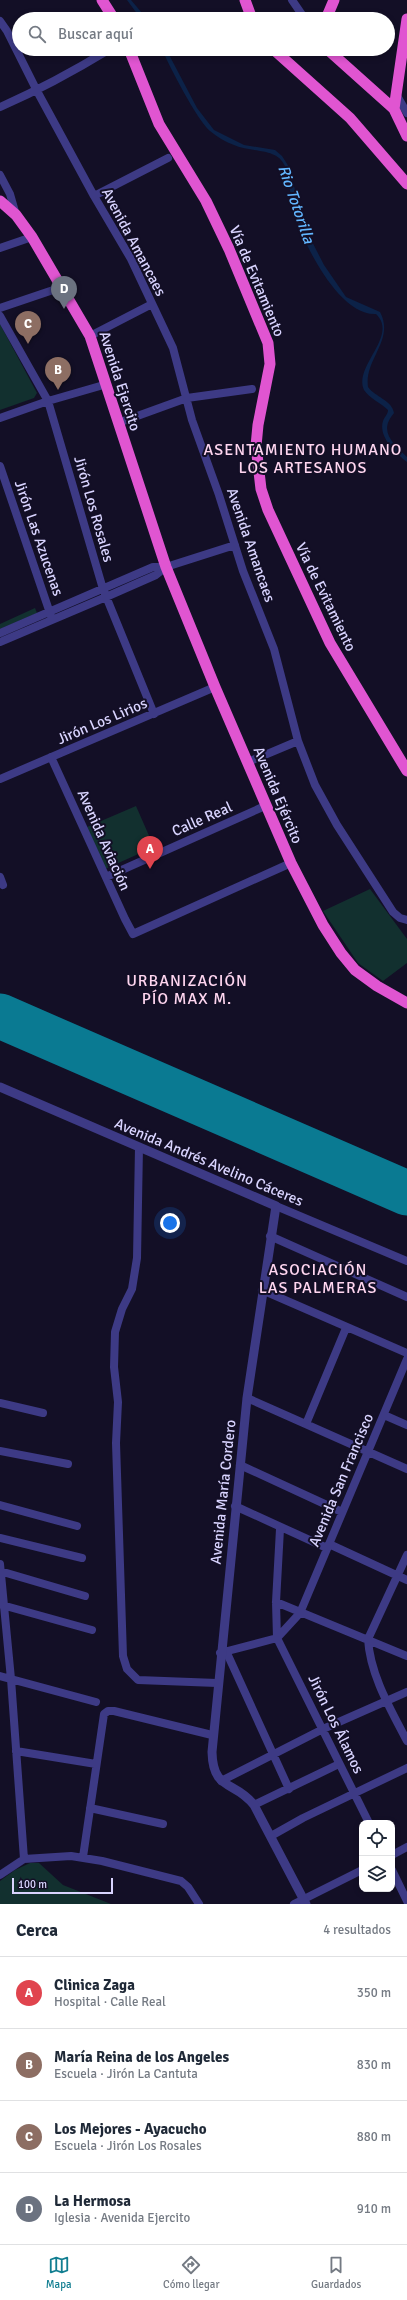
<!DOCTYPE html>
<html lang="es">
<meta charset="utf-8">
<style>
:root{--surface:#fff;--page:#f6f6f7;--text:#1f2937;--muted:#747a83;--line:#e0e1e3;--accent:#117e91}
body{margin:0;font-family:Signika,sans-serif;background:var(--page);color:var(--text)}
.controls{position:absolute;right:12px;bottom:12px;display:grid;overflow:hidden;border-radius:8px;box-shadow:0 2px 6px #0003}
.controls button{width:36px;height:36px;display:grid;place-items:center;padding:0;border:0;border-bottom:1px solid var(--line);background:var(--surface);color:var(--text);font:20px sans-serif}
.scale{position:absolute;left:12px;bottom:10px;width:101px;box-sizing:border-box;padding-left:4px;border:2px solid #d9d4ff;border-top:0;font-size:11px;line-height:14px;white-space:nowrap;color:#d9d4ff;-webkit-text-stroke:3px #130f26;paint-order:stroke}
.you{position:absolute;left:170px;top:1223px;width:14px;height:14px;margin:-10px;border:3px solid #fff;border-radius:50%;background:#1a73e8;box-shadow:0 0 0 6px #1a73e833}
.badge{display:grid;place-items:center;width:26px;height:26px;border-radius:50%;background:var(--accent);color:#fff;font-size:13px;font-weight:700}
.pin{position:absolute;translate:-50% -33px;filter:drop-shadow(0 1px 2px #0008)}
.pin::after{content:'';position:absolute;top:21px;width:14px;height:12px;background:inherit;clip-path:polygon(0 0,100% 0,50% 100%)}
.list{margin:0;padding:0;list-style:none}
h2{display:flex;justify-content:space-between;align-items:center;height:52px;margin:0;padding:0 16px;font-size:17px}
h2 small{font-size:13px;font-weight:400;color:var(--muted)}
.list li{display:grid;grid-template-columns:26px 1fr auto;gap:12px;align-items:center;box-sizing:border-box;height:72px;padding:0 16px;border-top:1px solid var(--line)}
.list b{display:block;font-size:15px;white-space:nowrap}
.list p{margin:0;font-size:13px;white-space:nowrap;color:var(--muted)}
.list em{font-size:13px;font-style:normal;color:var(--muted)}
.icon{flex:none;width:22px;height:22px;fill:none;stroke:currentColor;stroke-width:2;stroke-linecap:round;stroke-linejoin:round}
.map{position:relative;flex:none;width:407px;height:1904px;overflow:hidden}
.search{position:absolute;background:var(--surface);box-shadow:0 2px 6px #0003;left:12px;right:12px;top:12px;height:44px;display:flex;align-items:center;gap:10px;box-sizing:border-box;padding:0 14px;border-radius:22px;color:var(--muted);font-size:15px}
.sheet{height:340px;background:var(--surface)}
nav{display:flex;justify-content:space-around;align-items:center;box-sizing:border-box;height:56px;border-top:1px solid var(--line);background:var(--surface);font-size:11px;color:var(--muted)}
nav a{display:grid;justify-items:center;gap:2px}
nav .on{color:var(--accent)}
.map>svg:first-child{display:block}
</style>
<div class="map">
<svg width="407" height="1904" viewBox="0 0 407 1904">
<rect width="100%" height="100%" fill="#130f26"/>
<!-- green -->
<path fill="#12302f" d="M0 324 37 393 34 398 0 410Z
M35 608 37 613 0 629V624Z
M136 806 154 847 105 869 87 827Z
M370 889 407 939V963L383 981 358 963 323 911Z
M30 1863H39L63 1885 111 1904H0V1881L15 1870Z"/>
<!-- water -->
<path fill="#0c2248" d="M127 0H131L147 19H141Z
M162 49H166L197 108 214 130 244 145 275 150 282 156 289 167 305 228 324 265 346 297 380 312C395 340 364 359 368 387 375 397 392 400 394 413 378 432 393 443 407 457V462C396 453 378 437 383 421 385 416 388 414 388 410 381 403 369 398 364 390 353 366 399 336 376 314 343 316 312 258 301 232 293 211 290 188 285 166 277 147 251 153 234 145 226 142 217 137 210 131 197 120 169 66 162 49Z"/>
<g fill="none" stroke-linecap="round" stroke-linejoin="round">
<!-- runway -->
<path stroke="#0a7a92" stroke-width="45" d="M0 1016 407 1193"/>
<!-- minor -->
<path stroke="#3d3a85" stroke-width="8" d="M292 0 305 19
M0 21 7 31 37 91 94 196 131 259 173 348 192 420 219 495 243 571 274 649 298 741 315 785 337 825 393 912 400 918 407 920
M396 94 407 113
M0 107C39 90 74 71 110 49
M0 175 10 194 16 215
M94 196 168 158
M0 248 32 237
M0 308 62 287
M0 316 48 401 103 589 154 714
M90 336 152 304
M0 418 48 401 107 384
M118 423 187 398 252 389
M0 466 52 619
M0 633 153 567H166L235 545
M0 642 106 597 156 575 166 567
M51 757 125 919 133 934 291 863
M248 762 298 741
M0 779 215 687
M0 877 3 885
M106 877 265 806
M139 1147 137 1258 132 1289 122 1309 115 1332 114 1367 118 1402 116 1443 123 1656 127 1669 138 1680 217 1683
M276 1206 407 1261
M270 1236 407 1297
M262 1290 407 1353
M247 1398 407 1469
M0 1403 43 1413
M384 1415 407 1425
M306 1424 346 1328
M0 1451 68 1464
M240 1465 342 1512
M0 1505 77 1526
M235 1506 327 1548
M280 1529 276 1602 277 1638 369 1823
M0 1538 82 1558
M329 1544 407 1580
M407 1555 368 1639C370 1675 391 1710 407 1741
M0 1564 11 1679 24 1859
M0 1571 85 1596
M276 1602 407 1656
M2 1605 92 1630
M226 1651 289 1789
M220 1653 277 1638 300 1613 407 1359
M0 1676 96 1702
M16 1751 96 1764
M221 1781 323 1729 407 1692
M254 1805 339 1764
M90 1808 163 1824
M271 1836 303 1818 407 1768
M392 1855 407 1847
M83 1857 104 1714 108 1711H114L212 1735
M392 1870 407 1901
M0 1875 24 1859 71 1856 102 1861 181 1881 188 1887 199 1904
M294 1904 362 1870"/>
<!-- tertiary -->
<path stroke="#3d3a85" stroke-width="9" d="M0 1087 276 1206 247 1398 212 1752C213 1792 235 1780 254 1805L306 1904"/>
<!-- trunk -->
<path stroke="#e055d1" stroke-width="11" d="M102 0 114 19
M245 0 252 19
M326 19 334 0
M129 49 159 124 206 201 229 249 268 343 270 364 258 425 256 446 261 489 268 510 330 643 407 771
M273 49 350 118 407 184
M327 49 394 109 407 136
M394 109 407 19
M0 201 16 215 32 237 90 336 166 567 215 687 291 863 323 925 341 953 355 970 377 986 407 1003"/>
</g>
<g text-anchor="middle" stroke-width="4" stroke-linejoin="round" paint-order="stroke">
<!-- street labels -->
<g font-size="15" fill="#d9d4ff" stroke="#130f26">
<text transform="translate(134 242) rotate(62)" y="5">Avenida Amancaes</text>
<text transform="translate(257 281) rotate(67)" y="5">Vía de Evitamiento</text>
<text transform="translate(120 381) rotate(72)" y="5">Avenida Ejercito</text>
<text transform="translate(94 509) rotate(74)" y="5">Jirón Los Rosales</text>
<text transform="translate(39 538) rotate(71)" y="5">Jirón Las Azucenas</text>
<text transform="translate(251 545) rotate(71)" y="5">Avenida Amancaes</text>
<text transform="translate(326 597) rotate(64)" y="5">Vía de Evitamiento</text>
<text transform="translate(102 721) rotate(-23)" y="5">Jirón Los Lirios</text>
<text transform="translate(278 795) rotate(67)" y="5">Avenida Ejército</text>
<text transform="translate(202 819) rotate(-24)" y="5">Calle Real</text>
<text transform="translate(104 840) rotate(66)" y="5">Avenida Aviación</text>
<text transform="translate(209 1162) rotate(23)" y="5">Avenida Andrés Avelino Cáceres</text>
<text transform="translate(341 1480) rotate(-67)" y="5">Avenida San Francisco</text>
<text transform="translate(223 1492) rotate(-84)" y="5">Avenida María Cordero</text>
<text transform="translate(336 1724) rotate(64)" y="5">Jirón Los Álamos</text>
</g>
<!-- water labels -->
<g font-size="16" font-style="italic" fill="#62b6ff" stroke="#130f26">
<text transform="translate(297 204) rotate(71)" y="6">Rio Totorilla</text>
</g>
<!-- neighbourhood labels -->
<g font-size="16" letter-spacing="1" fill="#ffd6f0" stroke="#130f26">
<text x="303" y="455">ASENTAMIENTO HUMANO<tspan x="303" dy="18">LOS ARTESANOS</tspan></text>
<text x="187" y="986">URBANIZACIÓN<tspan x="187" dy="18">PÍO MAX M.</tspan></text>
<text x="318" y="1275">ASOCIACIÓN<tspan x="318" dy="18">LAS PALMERAS</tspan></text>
</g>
</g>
</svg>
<div class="controls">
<button><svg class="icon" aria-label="locate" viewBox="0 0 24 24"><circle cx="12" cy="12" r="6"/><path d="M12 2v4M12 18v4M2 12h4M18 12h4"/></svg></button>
<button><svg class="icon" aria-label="layers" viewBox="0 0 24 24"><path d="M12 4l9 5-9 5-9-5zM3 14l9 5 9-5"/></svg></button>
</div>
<div class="scale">100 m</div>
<div class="you"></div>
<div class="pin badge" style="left:150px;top:869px;background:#e0444e">A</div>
<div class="pin badge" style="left:58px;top:390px;background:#8d6e63">B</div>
<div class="pin badge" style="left:28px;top:344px;background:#8d6e63">C</div>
<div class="pin badge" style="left:64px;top:309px;background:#6b7280">D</div>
<div class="search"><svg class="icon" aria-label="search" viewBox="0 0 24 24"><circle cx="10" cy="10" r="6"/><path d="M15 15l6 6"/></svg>Buscar aquí</div>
</div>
<section class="sheet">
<h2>Cerca<small>4 resultados</small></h2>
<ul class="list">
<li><span class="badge" style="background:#e0444e">A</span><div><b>Clinica Zaga</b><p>Hospital · Calle Real</p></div><em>350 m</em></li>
<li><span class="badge" style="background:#8d6e63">B</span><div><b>María Reina de los Angeles</b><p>Escuela · Jirón La Cantuta</p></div><em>830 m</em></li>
<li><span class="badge" style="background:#8d6e63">C</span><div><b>Los Mejores - Ayacucho</b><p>Escuela · Jirón Los Rosales</p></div><em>880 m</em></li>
<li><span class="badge" style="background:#6b7280">D</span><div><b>La Hermosa</b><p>Iglesia · Avenida Ejercito</p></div><em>910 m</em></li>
</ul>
</section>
<nav>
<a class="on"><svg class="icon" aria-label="map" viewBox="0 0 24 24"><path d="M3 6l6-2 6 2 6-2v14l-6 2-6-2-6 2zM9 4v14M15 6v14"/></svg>Mapa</a>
<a><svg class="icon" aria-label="directions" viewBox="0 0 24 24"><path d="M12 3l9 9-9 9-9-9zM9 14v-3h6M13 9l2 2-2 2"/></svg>Cómo llegar</a>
<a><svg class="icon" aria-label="saved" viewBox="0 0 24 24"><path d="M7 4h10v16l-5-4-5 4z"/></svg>Guardados</a>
</nav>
